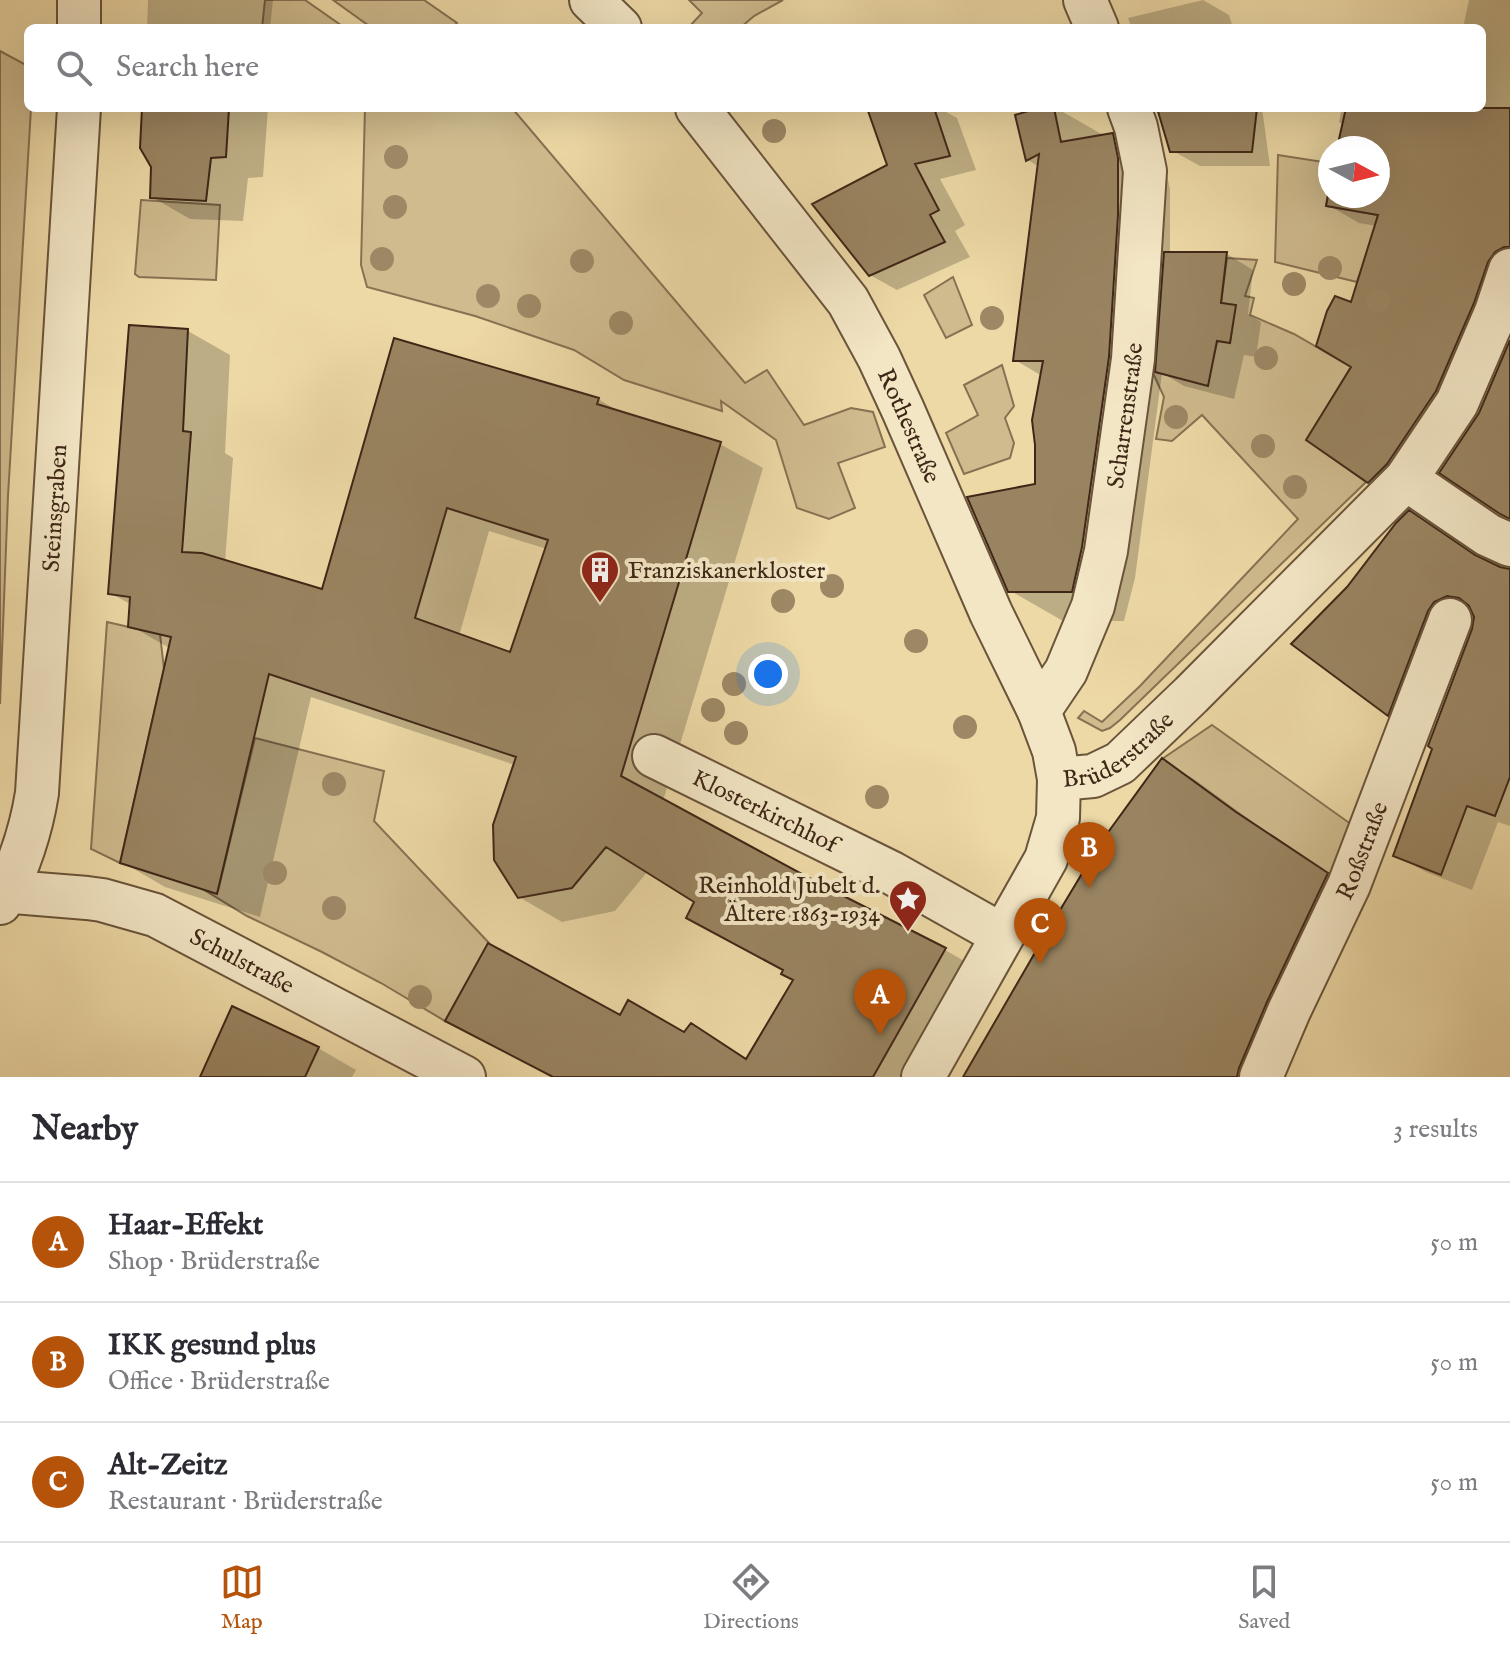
<!DOCTYPE html>
<meta charset="utf-8">
<style>
:root{--surface:#fff;--page:#f7f7f7;--text:#2b2b33;--muted:#7c7c81;--line:#e1e1e2;--accent:#b45309}
body{margin:0;font-family:"IM FELL English",serif;background:var(--page);color:var(--text)}
.compass{position:absolute;left:1318px;top:136px;width:72px;height:72px;border-radius:50%;background:var(--surface);box-shadow:0 8px 32px #0002;rotate:97deg}
.you{position:absolute;left:768px;top:674px;width:28px;height:28px;margin:-20px;border:6px solid #fff;border-radius:50%;background:#1a73e8;box-shadow:0 0 0 12px #1a73e833}
.badge{display:grid;place-items:center;width:52px;height:52px;border-radius:50%;background:var(--accent);color:#fff;font-size:26px;font-weight:700}
.pin{position:absolute;translate:-50% -66px;filter:drop-shadow(0 2px 4px #0008)}
.pin::after{content:'';position:absolute;top:42px;width:28px;height:24px;background:inherit;clip-path:polygon(0 0,100% 0,50% 100%)}
.list{margin:0;padding:0;list-style:none}
h2{display:flex;justify-content:space-between;align-items:center;height:104px;margin:0;padding:0 32px;font-size:34px}
h2 small{font-size:26px;font-weight:400;color:var(--muted)}
.list li{display:grid;grid-template-columns:52px 1fr auto;gap:24px;align-items:center;box-sizing:border-box;height:120px;padding:0 32px;border-top:2px solid var(--line)}
.list b{display:block;font-size:30px;white-space:nowrap}
.list p{margin:0;font-size:26px;white-space:nowrap;color:var(--muted)}
.list em{font-size:26px;font-style:normal;color:var(--muted)}
.icon{flex:none;width:44px;height:44px;fill:none;stroke:currentColor;stroke-width:2;stroke-linecap:round;stroke-linejoin:round}
.map{position:relative;flex:none;width:1510px;height:1077px;overflow:hidden}
.search{position:absolute;background:var(--surface);box-shadow:0 8px 32px #0002;left:24px;right:24px;top:24px;height:88px;display:flex;align-items:center;gap:20px;box-sizing:border-box;padding:0 28px;border-radius:12px;color:var(--muted);font-size:30px}
.sheet{height:464px;background:var(--surface)}
nav{display:flex;justify-content:space-around;align-items:center;box-sizing:border-box;height:112px;border-top:2px solid var(--line);background:var(--surface);font-size:22px;color:var(--muted)}
nav a{display:grid;justify-items:center;gap:4px}
nav .on{color:var(--accent)}
.map>svg:first-child{display:block}
</style>
<div class="map">
<svg width="1510" height="1077" viewBox="0 0 1510 1077">
<rect width="100%" height="100%" fill="#edd9a6"/>
<filter id="stains"><feTurbulence type="fractalNoise" baseFrequency=".0025" numOctaves="4"/><feColorMatrix values="0 0 0 0 .2 0 0 0 0 .09 0 0 0 0 .02 0 0 0 .5 -.17"/></filter>
<radialGradient id="worn" r=".72"><stop offset=".6" stop-color="#630" stop-opacity="0"/><stop offset="1" stop-color="#630" stop-opacity=".3"/></radialGradient>
<!-- green -->
<path fill="#cfbb8e" stroke="#877152" stroke-width="2" d="M265 0H305L345 28H262Z
M333 0H424L457 23 452 28H372Z
M689 0H783L754 16 740 28H688L702 13Z
M0 51 28 66V108H31L8 496 0 704Z
M365 108H512L745 383 767 370 804 425 851 408 873 412 885 447 838 463 855 508 829 519 797 508 776 440 721 401 722 411 624 380 574 350 475 316 367 287 361 265Z
M1278 155 1330 163V185L1326 206 1378 215C1376 236 1364 261 1357 282L1275 262Z
M141 200 220 205 216 280 139 277 135 274Z
M1227 258 1257 260 1245 296 1254 298 1250 315 1294 334 1351 367 1307 440 1366 482 1120 720 1110 728 1102 731 1078 718 1084 711 1102 722 1140 686 1298 519 1202 415 1172 441 1156 439 1164 397 1152 371 1207 385 1217 341 1230 342 1235 305 1221 303Z
M953 277 972 325 946 338 924 295Z
M1002 365 1014 406 1005 418 1014 443 1010 458 964 474 946 433 978 415 964 385Z
M107 622 160 634 164 669 120 863 91 849Z
M1212 725 1355 827 1334 877 1236 812 1162 759Z
M255 738 384 771 374 821 489 943 445 1021 381 983 322 952 247 916 206 891H218Z"/>
<!-- shadow -->
<path fill="#0003" fill-rule="evenodd" d="M148 0H273L270 28H147Z
M1203 0 1229 15 1233 28H1132L1128 18Z
M1469 0H1510V290L1400 499 1369 481 1354 367 1377 226 1359 223 1328 205 1330 194V196H1378V148H1340L1344 125 1339 122 1342 108H1482V28H1463Z
M144 108H268L263 177 248 178 243 221 190 219 152 197 153 166Z
M900 108H939L957 118 976 170 940 179 965 225 955 231 970 257 897 290 870 275Z
M1045 108H1056L1105 136 1112 135 1165 166 1170 189V254H1227L1253 270 1248 314 1261 322 1256 357 1244 355 1234 399 1184 386 1162 373 1135 578 1124 621H1063L1009 590 1037 486 1042 376 1015 360 1039 167 1028 160Z
M1159 108H1262L1270 166H1200L1173 151Z
M188 331 230 355 225 453 233 458 225 562 323 592 598 399 625 415 720 444 763 468 663 801 823 888 945 950 987 974 929 1077H552L448 1020 620 1017 685 1035 691 1026 748 1060 795 980 697 902 648 871 615 911 562 922 519 897 515 765 311 697 260 917 165 887 122 862 171 649 131 626 132 605 110 593ZM489 531 547 549 512 654 459 636Z
M1409 513 1440 530 1489 564 1510 570V826L1498 822 1472 890 1426 872 1395 855 1474 629 1476 614 1465 619 1419 732 1389 714 1294 644 1349 588Z
M1162 761 1194 779 1268 833 1358 893 1274 1077H967Z
M318 1048 356 1070 352 1077H202Z"/>
<!-- building -->
<path fill="#998461" stroke="#3f2717" stroke-width="2" fill-rule="evenodd" d="M142 108H229L226 157 211 158 206 201 150 198 151 167 140 148Z
M867 108H934L950 156 915 164 939 210 930 215 945 242 869 276 812 204 887 165Z
M1038 108H1054L1061 142H1060L1113 133 1118 158V215L1109 357 1082 547 1072 592H1008L967 497 1035 484V445L1032 420 1043 361H1013L1039 154 1026 161 1015 115Z
M1157 108H1257L1252 152H1170Z
M1346 108H1510V247H1504L1495 252 1488 262 1474 303 1436 391 1387 464 1368 483 1306 440 1351 367 1316 346 1327 311 1335 296 1351 302 1378 215 1326 206 1330 184V196H1378V148H1337Z
M1164 252H1227L1221 303 1236 305 1230 343 1217 341 1208 386 1155 372Z
M129 325 188 329 183 431 191 432 182 552 202 553 322 589 394 338 599 398 597 404 721 442 621 776 824 886 946 948 873 1077H553L445 1021 488 943 620 1015 628 1000 684 1032 691 1023 746 1059 793 980 781 974 783 970 686 918 694 902 606 847 572 888 518 898 494 860 493 825 516 757 269 674 217 894 120 863 171 637 128 627 130 597 108 594ZM447 508 548 540 510 652 415 618Z
M1510 340V519L1500 514 1439 473 1479 413Z
M1409 510 1475 555 1500 567 1510 569V777L1495 816 1467 806 1441 875 1393 856 1432 749 1428 746 1472 629 1474 617 1469 606 1459 598 1447 596 1434 602 1428 611 1388 716 1291 644 1347 587 1396 523Z
M1162 758 1236 812 1328 873 1267 1002 1239 1068 1237 1077H963L1051 925 1101 842Z
M232 1006 319 1047 305 1077H200Z"/>
<g fill="none" stroke-linecap="round" stroke-linejoin="round">
<!-- minor casing -->
<g stroke="#6a543b" stroke-width="46">
<g id="minor">
<path d="M591 0 620 28"/>
<path d="M1085 0 1097 28"/>
<path d="M79 28V0"/>
<path id="s1" d="M697 108 848 301 879 358 903 410 991 613 1039 711 1054 751 1059 779 1058 818 1046 859 923 1077"/>
<path d="M1406 479 1488 535 1510 545"/>
<path id="s2" d="M1039 711 1066 671 1093 606 1106 551 1133 359 1145 171 1136 127 1129 108"/>
<path id="s3" d="M654 756 892 873 1002 935"/>
<path id="s4" d="M1059 779 1093 776 1120 763 1191 695 1406 479 1457 403 1496 312 1510 270"/>
<path id="s5" d="M0 891 87 898 102 900 155 915 464 1077"/>
<path id="s6" d="M0 903C18 869 31 831 37 793L79 108"/>
<path id="s7" d="M1261 1077 1289 1011 1349 885 1450 620"/>
</g>
</g>
<!-- minor -->
<use href="#minor" stroke="#f3e6c5" stroke-width="42"/>
</g>
<!-- trees -->
<g fill="#9d8865">
<circle cx="774" cy="131" r="12"/>
<circle cx="396" cy="157" r="12"/>
<circle cx="395" cy="207" r="12"/>
<circle cx="382" cy="259" r="12"/>
<circle cx="582" cy="261" r="12"/>
<circle cx="1330" cy="268" r="12"/>
<circle cx="1294" cy="284" r="12"/>
<circle cx="488" cy="296" r="12"/>
<circle cx="1378" cy="301" r="12"/>
<circle cx="529" cy="306" r="12"/>
<circle cx="992" cy="318" r="12"/>
<circle cx="621" cy="323" r="12"/>
<circle cx="1266" cy="358" r="12"/>
<circle cx="1176" cy="417" r="12"/>
<circle cx="1263" cy="446" r="12"/>
<circle cx="1295" cy="487" r="12"/>
<circle cx="832" cy="586" r="12"/>
<circle cx="783" cy="601" r="12"/>
<circle cx="916" cy="641" r="12"/>
<circle cx="734" cy="684" r="12"/>
<circle cx="713" cy="710" r="12"/>
<circle cx="965" cy="727" r="12"/>
<circle cx="736" cy="733" r="12"/>
<circle cx="334" cy="784" r="12"/>
<circle cx="877" cy="797" r="12"/>
<circle cx="275" cy="873" r="12"/>
<circle cx="334" cy="908" r="12"/>
<circle cx="420" cy="997" r="12"/>
</g>
<!-- icons -->
<defs>
<g id="building-pin" transform="scale(2)"><path d="M0 17L-7.5 6A9.5 9.5 0 1 1 7.5 6Z" fill="#8f2418" stroke="#f3e6c5"/><path d="M-4-6H4V6H1V3H-1V6H-4ZM-2.5-4.3h1.7v1.8h-1.7ZM.8-4.3h1.7v1.8H.8ZM-2.5-1h1.7V.8h-1.7ZM.8-1h1.7V.8H.8Z" fill="#fff"/></g>
<g id="sight-pin" transform="scale(2)"><path d="M0 17L-7.5 6A9.5 9.5 0 1 1 7.5 6Z" fill="#8f2418" stroke="#f3e6c5"/><path d="M0-6L1.8-2.2L6-1.7L2.9 1.2L3.7 5.4L0 3.3L-3.7 5.4L-2.9 1.2L-6-1.7L-1.8-2.2Z" fill="#fff"/></g>
</defs>
<g fill-rule="evenodd">
<use href="#building-pin" x="600" y="570"/>
<use href="#sight-pin" x="908" y="899"/>
</g>
<g text-anchor="middle" stroke-width="8" stroke-linejoin="round" paint-order="stroke">
<!-- street labels -->
<g font-size="24" fill="#3f2717" stroke="#f3e6c5">
<text dy="8" stroke="none"><textPath href="#s2" startOffset="312">Scharrenstraße</textPath></text>
<text dy="8" stroke="none"><textPath href="#s1" startOffset="384">Rothestraße</textPath></text>
<text dy="8" stroke="none"><textPath href="#s6" startOffset="402">Steinsgraben</textPath></text>
<text dy="8" stroke="none"><textPath href="#s4" startOffset="68">Brüderstraße</textPath></text>
<text dy="8" stroke="none"><textPath href="#s3" startOffset="124">Klosterkirchhof</textPath></text>
<text dy="8" stroke="none"><textPath href="#s7" startOffset="248">Roßstraße</textPath></text>
<text dy="8" stroke="none"><textPath href="#s5" startOffset="256">Schulstraße</textPath></text>
</g>
<!-- poi labels -->
<g font-size="24" fill="#3f2717" stroke="#f3e6c5" text-anchor="start">
<text x="628" y="578">Franziskanerkloster</text>
<text x="880" y="893" text-anchor="end">Reinhold Jubelt d.<tspan x="880" dy="28">Ältere 1863-1934</tspan></text>
</g>
</g>
<rect width="100%" height="100%" filter="url(#stains)"/>
<rect width="100%" height="100%" fill="url(#worn)"/>
</svg>
<svg class="compass" viewBox="-18 -18 36 36"><path d="M0-13l5 13h-10z" fill="#e53935"/><path d="M0 13l5-13h-10z" fill="#7c7c81"/></svg>
<div class="you"></div>
<div class="pin badge" style="left:880px;top:1035px">A</div>
<div class="pin badge" style="left:1089px;top:888px">B</div>
<div class="pin badge" style="left:1040px;top:964px">C</div>
<div class="search"><svg class="icon" aria-label="search" viewBox="0 0 24 24"><circle cx="10" cy="10" r="6"/><path d="M15 15l6 6"/></svg>Search here</div>
</div>
<section class="sheet">
<h2>Nearby<small>3 results</small></h2>
<ul class="list">
<li><span class="badge">A</span><div><b>Haar-Effekt</b><p>Shop · Brüderstraße</p></div><em>50 m</em></li>
<li><span class="badge">B</span><div><b>IKK gesund plus</b><p>Office · Brüderstraße</p></div><em>50 m</em></li>
<li><span class="badge">C</span><div><b>Alt-Zeitz</b><p>Restaurant · Brüderstraße</p></div><em>50 m</em></li>
</ul>
</section>
<nav>
<a class="on"><svg class="icon" aria-label="map" viewBox="0 0 24 24"><path d="M3 6l6-2 6 2 6-2v14l-6 2-6-2-6 2zM9 4v14M15 6v14"/></svg>Map</a>
<a><svg class="icon" aria-label="directions" viewBox="0 0 24 24"><path d="M12 3l9 9-9 9-9-9zM9 14v-3h6M13 9l2 2-2 2"/></svg>Directions</a>
<a><svg class="icon" aria-label="saved" viewBox="0 0 24 24"><path d="M7 4h10v16l-5-4-5 4z"/></svg>Saved</a>
</nav>
